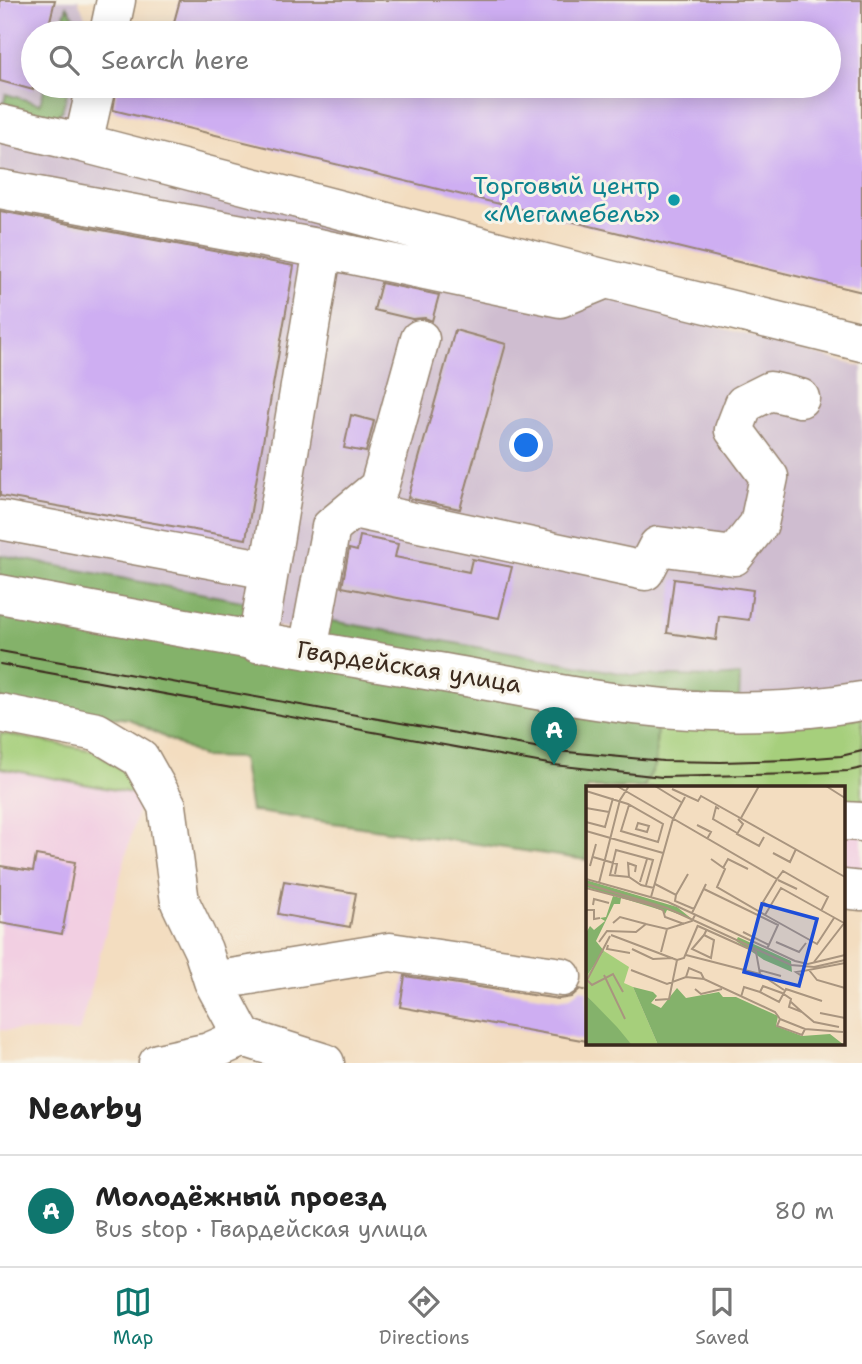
<!DOCTYPE html>
<meta charset="utf-8">
<style>
:root{--surface:#fff;--page:#f6f6f6;--text:#222;--muted:#767676;--line:#e0e0e0;--accent:#0f766e}
body{margin:0;font-family:"Shantell Sans",sans-serif;background:var(--page);color:var(--text)}
.you{position:absolute;left:527px;top:446px;width:24px;height:24px;margin:-18px;border:5px solid #fff;border-radius:50%;background:#1a73e8;box-shadow:0 0 0 10px #1a73e833}
.badge{display:grid;place-items:center;width:46px;height:46px;border-radius:50%;background:var(--accent);color:#fff;font-size:23px;font-weight:700}
.pin{position:absolute;translate:-50% -58px;filter:drop-shadow(0 2px 4px #0008)}
.pin::after{content:'';position:absolute;top:37px;width:24px;height:21px;background:inherit;clip-path:polygon(0 0,100% 0,50% 100%)}
.list{margin:0;padding:0;list-style:none}
h2{display:flex;justify-content:space-between;align-items:center;height:91px;margin:0;padding:0 28px;font-size:30px}
h2 small{font-size:23px;font-weight:400;color:var(--muted)}
.list li{display:grid;grid-template-columns:46px 1fr auto;gap:21px;align-items:center;box-sizing:border-box;height:112px;padding:0 28px;border-top:2px solid var(--line)}
.list b{display:block;font-size:26px;white-space:nowrap}
.list p{margin:0;font-size:23px;white-space:nowrap;color:var(--muted)}
.list em{font-size:23px;font-style:normal;color:var(--muted)}
.icon{flex:none;width:38px;height:38px;fill:none;stroke:currentColor;stroke-width:2;stroke-linecap:round;stroke-linejoin:round}
.map{position:relative;flex:none;width:862px;height:1063px;overflow:hidden}
.search{position:absolute;background:var(--surface);box-shadow:0 4px 18px #0003;left:21px;right:21px;top:21px;height:77px;display:flex;align-items:center;gap:18px;box-sizing:border-box;padding:0 24px;border-radius:38px;color:var(--muted);font-size:26px}
.sheet{height:203px;background:var(--surface)}
nav{display:flex;justify-content:space-around;align-items:center;box-sizing:border-box;height:98px;border-top:2px solid var(--line);background:var(--surface);font-size:19px;color:var(--muted)}
nav a{display:grid;justify-items:center;gap:4px}
nav .on{color:var(--accent)}
.map>svg:first-child{display:block}
</style>
<div class="map">
<svg width="862" height="1063" viewBox="0 0 862 1063">
<rect width="100%" height="100%" fill="#f7f3e8"/>
<filter id="ink" filterUnits="userSpaceOnUse"><feTurbulence type="fractalNoise" baseFrequency=".0143" numOctaves="2"/><feDisplacementMap in="SourceGraphic" scale="14" xChannelSelector="R" yChannelSelector="G"/><feConvolveMatrix kernelMatrix="1 2 1 2 8 2 1 2 1" color-interpolation-filters="sRGB"/></filter>
<filter id="wash" filterUnits="userSpaceOnUse"><feTurbulence type="fractalNoise" baseFrequency=".00686" numOctaves="4" result="noise"/><feDisplacementMap in="SourceGraphic" scale="28" xChannelSelector="R" yChannelSelector="G"/><feGaussianBlur stdDeviation="1.57" result="paint"/><feColorMatrix in="noise" values="0 0 0 0 0 0 0 0 0 0 0 0 0 0 0 0 0 1.4 0 .05"/><feComposite in="paint" operator="in"/></filter>
<g filter="url(#wash)">
<rect width="100%" height="100%" fill="#f3ddc0"/>
<!-- built -->
<path fill="#f2cfe2" d="M0 768 142 795 79 1032 0 1030Z
M843 820 862 821V893L843 892Z"/>
<!-- industrial -->
<path fill="#cfbdd0" d="M0 0H78L84 14 90 33H33V86H78L61 144 862 367V687L739 703 0 581Z"/>
<!-- green -->
<path fill="#a6cf7b" stroke="#707c4c" stroke-width="2" d="M862 718V802L843 803V788H643L655 766 657 725Z
M0 733 95 751 132 777 142 795 0 768Z"/>
<!-- forest -->
<path fill="#84b26b" stroke="#606e44" stroke-width="2" d="M67 6 79 24 80 33H59Z
M45 86H69L62 111 53 120 1 114 6 94 40 104Z
M0 555 252 603 246 627 0 581Z
M0 607 657 725 655 766 643 788H587V860L251 811 242 758 203 757 129 719 92 715 0 699Z
M327 620 631 675 714 677 740 675 739 703 322 640Z"/>
<g id="blocks">
<!-- building -->
<path fill="#ceaef2" d="M0 0H55L47 33H33V90L0 81Z
M180 0H862V292L113 110 117 86H829V33H171Z
M0 211 294 266 246 539 0 496Z
M381 283 439 295 432 321 425 318 412 319 374 310Z
M455 330 506 344 460 509 408 498Z
M351 415 374 421 366 452 344 448Z
M360 536 398 544 395 557 469 572 472 559 512 567 499 618 342 587 349 549 357 551Z
M674 579 753 590 749 620 719 616 716 640 667 633Z
M36 855 75 862 62 934 0 923V866L33 871Z
M284 881 356 893 350 927 278 914Z
M405 976 559 999 571 997 580 989 587 991V1041L400 1007Z"/>
</g>
</g>
<g filter="url(#ink)">
<use href="#blocks" fill-opacity="0" stroke="#97846f" stroke-width="2"/>
<g fill="none" stroke-linecap="round" stroke-linejoin="round">
<!-- minor casing -->
<g stroke="#97846f" stroke-width="41">
<path id="minor" d="M109 33 116 0
M0 124 83 143 96 86
M83 143 606 279 862 342
M0 189 323 249 257 643
M323 249 560 298 606 279
M353 509 645 571 658 546 734 556 759 524 769 477 734 430 744 404 770 391 800 398
M0 520 268 570
M0 594C144 621 288 647 432 671 500 682 568 698 635 705 710 714 788 714 862 701
M308 650 331 527 379 487 420 339
M0 713 97 732 140 758 167 806 180 902 203 950 213 981 243 1037 325 1063
M843 821 862 822
M843 889 862 891
M213 981 390 952 562 977
M158 1063 209 1052 243 1037"/>
</g>
<!-- minor -->
<use href="#minor" stroke="#fff" stroke-width="38"/>
<!-- tram -->
<path stroke="#3b2a1e" stroke-width="2" d="M0 651 557 751 663 761 721 762 789 760 841 756 862 751
M0 664 554 765 662 777 794 774 848 771 862 768"/>
</g>
</g>
<!-- markers -->
<circle fill="#0f9aa8" stroke="#f7f3e8" stroke-width="2.5" cx="674" cy="200" r="7"/>
<g text-anchor="middle" stroke-width="6" stroke-linejoin="round" paint-order="stroke">
<!-- culture labels -->
<g font-size="24" fill="#0d838f" stroke="#f7f3e8" text-anchor="end">
<text x="660" y="194">Торговый центр<tspan x="660" dy="28">«Мегамебель»</tspan></text>
</g>
<!-- street labels -->
<g font-size="24" fill="#3b2a1e" stroke="#f7f3e8">
<text transform="translate(409 667) rotate(9)" y="8">Гвардейская улица</text>
</g>
</g>
<!-- overview -->
<g transform="translate(586 786)">
<rect width="259" height="259" fill="#f3ddc0"/>
<path d="M18 165 43 181 38 197 47 201 72 259H46L0 209V191Z" fill="#a6cf7b"/>
<path d="M0 94 91 121 106 133 81 124 78 130V125L0 101ZM27 110 35 112 34 118H28L10 155 18 165 0 191V147L4 140 8 144 19 135 14 132 20 131ZM152 151 205 175 206 186 178 174 150 155ZM47 201 67 206 71 210 65 217 75 222 91 202 100 212 133 206 137 211H150L192 230 190 240 216 250 244 248 258 259H72ZM0 209 31 241 46 259H0Z" fill="#84b26b"/>
<path fill="none" stroke="#a9957f" stroke-width="2" d="M31 0 191 93 197 85 242 111 235 125M69 0 95 16M240 0 259 12M86 3 112 15 115 10 259 91M0 5 42 18 77 38 72 56 35 45 43 19M0 22 23 26M133 23 130 21 127 33 151 47M155 32 173 0M152 33 157 38 151 48 173 60 178 51M0 36 19 41 27 12M52 37 63 40 61 46 50 43ZM111 39 125 46 121 53M0 45 77 67M187 67 204 76 210 63M7 71 31 78 29 88M125 73 139 83 131 101 179 129 195 102 258 137M4 80 10 58M137 82 142 73 162 83M43 91 42 77 50 80 49 86M0 93 82 116 209 175 222 178 259 169M192 94 211 103M54 96 61 73M13 97 34 14 43 0M0 98 81 122 205 179 228 181 259 174M69 98 90 109 102 88M60 99 67 74 30 64 24 89 43 91 55 99 68 102M0 102 65 119 77 124 79 131 98 138M118 103 192 139 181 163M90 109 89 115 108 123M65 111 87 33 99 11M7 119 8 113 23 117M183 120 177 116 191 93M0 124H8V133L14 132M106 127 120 98M179 129 231 158 248 132M27 137 34 131 60 138M112 140 170 166 174 188 198 204M157 146 183 159M25 149 91 174M118 149 106 163 125 172 128 154 118 149 121 143M24 150 1 194 6 199 27 188 37 206M13 156 21 145 50 146 60 138 81 143 106 135 109 129M190 156 213 166 220 157M22 159 21 163 44 167M46 163 67 173 87 172M75 166 81 143M100 169 174 188M91 174 98 172 112 139M228 176 259 136M45 184 81 198 100 191 118 193 189 226 194 233 191 240 216 249 219 243M173 184 195 190M223 184 231 194 259 202M217 185 210 186 216 190 217 185 259 177M18 189 39 233M100 191 103 182 115 187 118 193M109 203 115 208 136 203M174 206 193 216 200 203 236 215M155 211 158 201 174 206 177 200 196 207 205 213 203 221 216 226 205 216M69 214 83 213 91 174M216 226 228 236 253 241M234 227 259 232M194 233 219 243 257 246"/>
<path fill="#1d4ed8" fill-opacity="0.15" stroke="#1d4ed8" stroke-width="3.5" d="M176 118 231 133 213 200 158 186Z"/>
<rect width="259" height="259" fill="none" stroke="#3b2a1e" stroke-width="3.5"/>
</g>
</svg>
<div class="you"></div>
<div class="pin badge" style="left:554px;top:765px">A</div>
<div class="search"><svg class="icon" aria-label="search" viewBox="0 0 24 24"><circle cx="10" cy="10" r="6"/><path d="M15 15l6 6"/></svg>Search here</div>
</div>
<section class="sheet">
<h2>Nearby<small></small></h2>
<ul class="list">
<li><span class="badge">A</span><div><b>Молодёжный проезд</b><p>Bus stop · Гвардейская улица</p></div><em>80 m</em></li>
</ul>
</section>
<nav>
<a class="on"><svg class="icon" aria-label="map" viewBox="0 0 24 24"><path d="M3 6l6-2 6 2 6-2v14l-6 2-6-2-6 2zM9 4v14M15 6v14"/></svg>Map</a>
<a><svg class="icon" aria-label="directions" viewBox="0 0 24 24"><path d="M12 3l9 9-9 9-9-9zM9 14v-3h6M13 9l2 2-2 2"/></svg>Directions</a>
<a><svg class="icon" aria-label="saved" viewBox="0 0 24 24"><path d="M7 4h10v16l-5-4-5 4z"/></svg>Saved</a>
</nav>
